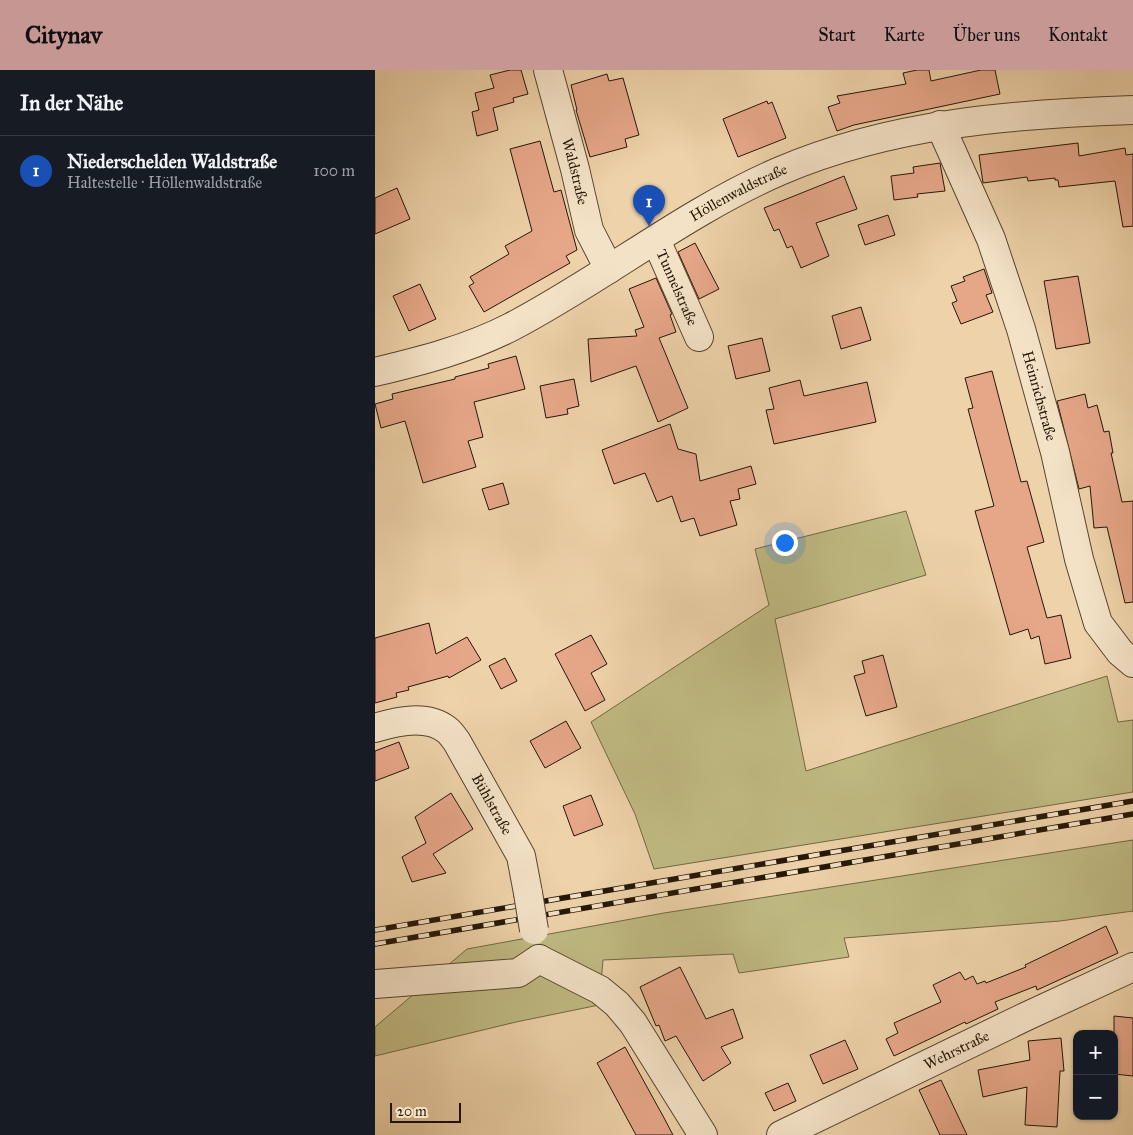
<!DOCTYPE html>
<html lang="de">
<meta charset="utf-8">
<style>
:root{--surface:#171b24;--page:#20242c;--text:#f1f3f6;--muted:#9ea1a6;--line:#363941;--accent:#c59692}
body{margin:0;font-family:"IM FELL Great Primer",serif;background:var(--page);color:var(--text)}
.controls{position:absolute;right:15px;bottom:15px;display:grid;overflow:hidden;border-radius:10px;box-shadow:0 1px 4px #0004}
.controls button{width:45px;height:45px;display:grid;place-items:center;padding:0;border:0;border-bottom:1px solid var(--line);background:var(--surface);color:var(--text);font:25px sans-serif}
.scale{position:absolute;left:15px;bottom:12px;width:71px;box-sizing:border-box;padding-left:5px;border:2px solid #251606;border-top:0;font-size:14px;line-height:18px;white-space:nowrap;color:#251606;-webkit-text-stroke:4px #f4e2c7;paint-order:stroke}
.you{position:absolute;left:409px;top:472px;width:18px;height:18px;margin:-12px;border:4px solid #fff;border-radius:50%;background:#1a73e8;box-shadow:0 0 0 8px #1a73e833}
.badge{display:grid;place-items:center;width:32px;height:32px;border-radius:50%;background:var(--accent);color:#fff;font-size:16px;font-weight:700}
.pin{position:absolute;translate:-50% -41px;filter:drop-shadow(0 1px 2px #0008)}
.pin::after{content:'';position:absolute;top:26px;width:18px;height:15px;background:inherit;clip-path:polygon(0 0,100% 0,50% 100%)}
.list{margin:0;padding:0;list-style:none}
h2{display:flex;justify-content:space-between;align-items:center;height:65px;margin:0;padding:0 20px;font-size:21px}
h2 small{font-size:16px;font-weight:400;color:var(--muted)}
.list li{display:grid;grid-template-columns:32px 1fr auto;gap:15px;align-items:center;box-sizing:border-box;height:70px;padding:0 20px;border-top:1px solid var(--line)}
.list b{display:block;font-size:19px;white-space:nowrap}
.list p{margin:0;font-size:16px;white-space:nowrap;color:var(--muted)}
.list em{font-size:16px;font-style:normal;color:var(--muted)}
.map{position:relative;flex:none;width:758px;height:1065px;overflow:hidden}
header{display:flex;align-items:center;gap:30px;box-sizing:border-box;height:70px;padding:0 25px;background:var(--accent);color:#111}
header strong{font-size:24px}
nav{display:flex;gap:28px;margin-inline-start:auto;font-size:18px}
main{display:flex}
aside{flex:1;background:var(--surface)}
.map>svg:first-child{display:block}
</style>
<header>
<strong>Citynav</strong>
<nav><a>Start</a><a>Karte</a><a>Über uns</a><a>Kontakt</a></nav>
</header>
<main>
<aside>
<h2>In der Nähe<small></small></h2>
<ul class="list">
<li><span class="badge" style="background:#1a4fb4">1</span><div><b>Niederschelden Waldstraße</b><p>Haltestelle · Höllenwaldstraße</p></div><em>100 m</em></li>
</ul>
</aside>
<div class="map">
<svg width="758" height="1065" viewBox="0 0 758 1065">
<rect width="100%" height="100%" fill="#eed2a9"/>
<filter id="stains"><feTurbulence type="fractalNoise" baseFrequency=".004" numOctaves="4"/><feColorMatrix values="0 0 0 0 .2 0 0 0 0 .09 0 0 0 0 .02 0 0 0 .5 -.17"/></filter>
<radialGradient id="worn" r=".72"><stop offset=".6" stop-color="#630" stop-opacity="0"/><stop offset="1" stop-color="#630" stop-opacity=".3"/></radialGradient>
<!-- green -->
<path fill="#c0ba83" stroke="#726844" d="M531 441 551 505 400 549 431 701 732 606 743 652 758 650V722L279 799 260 744 216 652 394 535 380 479Z
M758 770V841L685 851 469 868 474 887 364 903 358 884 228 890 224 935 141 952 0 986V957L92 879 289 843Z"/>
<!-- building -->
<path fill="#e6a789" stroke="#251606" d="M135 0H146L153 24 138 28 139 32 118 38 123 60 102 66 97 42 104 40 100 23 119 18 115 5Z
M542 0H554L556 11 606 0H620L625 24 479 55 462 61 453 37 465 33 462 26 531 14 528 3Z
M232 4 234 11 248 8 264 65 250 69 252 77 215 87 201 40H202L196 15Z
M392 31 393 34 397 32 411 68 363 87 348 49Z
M165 71 179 122 186 120 202 180 191 186 195 193 109 242 94 216 99 213 95 207 134 184 130 176 157 161 135 79Z
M703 73 704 86 750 78 751 85 758 84V156L748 157 740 111 684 117 683 110H680V108L653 111 652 107 608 113 604 85Z
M565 93 570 121 542 124 543 127 519 130 516 106 539 103 538 97Z
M469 106 482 139 441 153 454 186 426 198 417 176 412 178 404 159 399 161 389 138Z
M22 118 35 149 0 164V128Z
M513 145 520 165 490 175 483 155Z
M320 173 344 219 324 229 303 182Z
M609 199 617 223 611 225 618 242 586 254 577 233 582 231 576 216 590 211 588 207Z
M703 206 715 273 681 279 669 211Z
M281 208 297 244 295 245 301 262 284 268 313 338 283 352 261 296 216 312 213 269 262 266 260 260 269 257 254 219Z
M45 214 61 249 34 261 18 226Z
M486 237 496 270 466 279 457 246Z
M387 268 395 301 361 309 353 276Z
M141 286 150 319 99 332 108 367 93 371 101 397 48 413 30 351 6 358 0 334 18 329 17 324 80 309V307L114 298 113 294Z
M617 301 646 412 652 411 669 472 652 477 672 548 686 545 696 588 670 594 664 566 656 569 653 559 635 565 600 441 619 436 593 339 598 338 590 308Z
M199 309 204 336 192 339 193 344 171 348 165 316Z
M425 310 429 326 492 312 501 352 399 374 391 340 399 339 394 318Z
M710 324 713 338 722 335 729 362 734 361 738 383H736L747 432 758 431V532L750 533 732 457 719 458 715 416 704 419 682 331Z
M295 354 303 379 321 384 325 411 376 396 381 414 363 419 365 429 355 431 362 455 325 466 319 448 306 452 297 426 282 432 270 403 239 414 227 380Z
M128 413 134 434 114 440 107 419Z
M54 553 61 584 92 567 106 590 74 608 73 606 33 617 34 620 21 623 22 627 0 633V568Z
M216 565 232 594 216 603 230 630 210 641 180 584Z
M508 585 522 637 491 646 479 606 490 603 487 591Z
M130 588 142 611 126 619 114 596Z
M191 651 206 678 170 698 155 671Z
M24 672 34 698 0 711V681Z
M76 723 98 759 58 784 71 803 37 812 27 787 51 773 40 747Z
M216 725 228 755 199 766 188 736Z
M731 856 743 883 662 920 661 916 620 932 623 939 591 954 590 952 519 986 511 969 523 963 519 953 566 932 558 915 585 902 590 910 598 906 602 914 610 911 611 913 651 897 650 895Z
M305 897 331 949 358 939 368 968 346 977 356 993 328 1011 301 966 290 971 284 955 281 956 265 917Z
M739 946 758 948V1006L739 1004Z
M686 968 689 1001H685L682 1057 650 1055 652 1017 608 1027 603 1000 655 990 653 971Z
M470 970 483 999 448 1014 435 985Z
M250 977 288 1046 298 1065H261L222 993Z
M566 1010 592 1065H565L544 1020Z
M413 1013 421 1031 399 1041 390 1023Z"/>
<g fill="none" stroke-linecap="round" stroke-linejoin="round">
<!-- minor casing -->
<g stroke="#57452f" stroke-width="30">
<g id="minor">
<path id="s1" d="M173 0 200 99 214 160 234 199"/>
<path id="s2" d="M565 55 616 169 646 259 680 382 704 489 723 553 745 582 758 593"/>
<path id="s3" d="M281 170 324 267"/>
<path id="s4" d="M0 658C22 651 52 644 72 660 76 663 79 668 82 672L146 786 153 823"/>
<path d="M164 889 225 920 242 934 258 953 328 1065"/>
<path d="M0 914 143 903 164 889"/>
<path id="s5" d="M406 1065 652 946 758 897"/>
</g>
</g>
<!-- tertiary casing -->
<g stroke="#57452f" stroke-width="30">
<g id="tertiary">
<path id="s6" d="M0 302C46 291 93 279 136 257 228 209 310 142 405 101 517 53 638 44 758 40"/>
</g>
</g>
<!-- minor -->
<use href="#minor" stroke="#f4e2c7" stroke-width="28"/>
<!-- tertiary -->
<use href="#tertiary" stroke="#f4e2c7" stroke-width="28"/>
<!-- rail casing -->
<g stroke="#251606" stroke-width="5.5">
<path id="rail" d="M0 860 758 731
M0 874 758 744"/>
</g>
<!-- rail -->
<use href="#rail" stroke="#f4e2c7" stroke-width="4" stroke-dasharray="11" stroke-linecap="butt"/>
<!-- minor-bridge casing -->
<g stroke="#57452f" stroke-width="30" stroke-linecap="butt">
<path id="minor-bridge" d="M153 823 159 860"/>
</g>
<!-- minor-bridge -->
<use href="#minor-bridge" stroke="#f4e2c7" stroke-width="28"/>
</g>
<g text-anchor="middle" stroke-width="4" stroke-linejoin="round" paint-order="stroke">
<!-- street labels -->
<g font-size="15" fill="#251606" stroke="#f4e2c7">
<text dy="5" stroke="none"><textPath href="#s1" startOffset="105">Waldstraße</textPath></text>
<text dy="5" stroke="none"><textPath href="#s6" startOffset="408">Höllenwaldstraße</textPath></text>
<text dy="5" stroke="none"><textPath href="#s3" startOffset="52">Tunnelstraße</textPath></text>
<text dy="5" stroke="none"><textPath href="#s2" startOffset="289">Heinrichstraße</textPath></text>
<text dy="5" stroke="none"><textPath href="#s4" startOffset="162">Bühlstraße</textPath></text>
<text dy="5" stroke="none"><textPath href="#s5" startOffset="195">Wehrstraße</textPath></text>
</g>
</g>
<rect width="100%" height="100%" filter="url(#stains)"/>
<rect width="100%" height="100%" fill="url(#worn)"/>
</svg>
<div class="controls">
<button>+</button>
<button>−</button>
</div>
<div class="scale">20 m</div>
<div class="you"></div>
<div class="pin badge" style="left:274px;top:156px;background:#1a4fb4">1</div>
</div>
</main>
